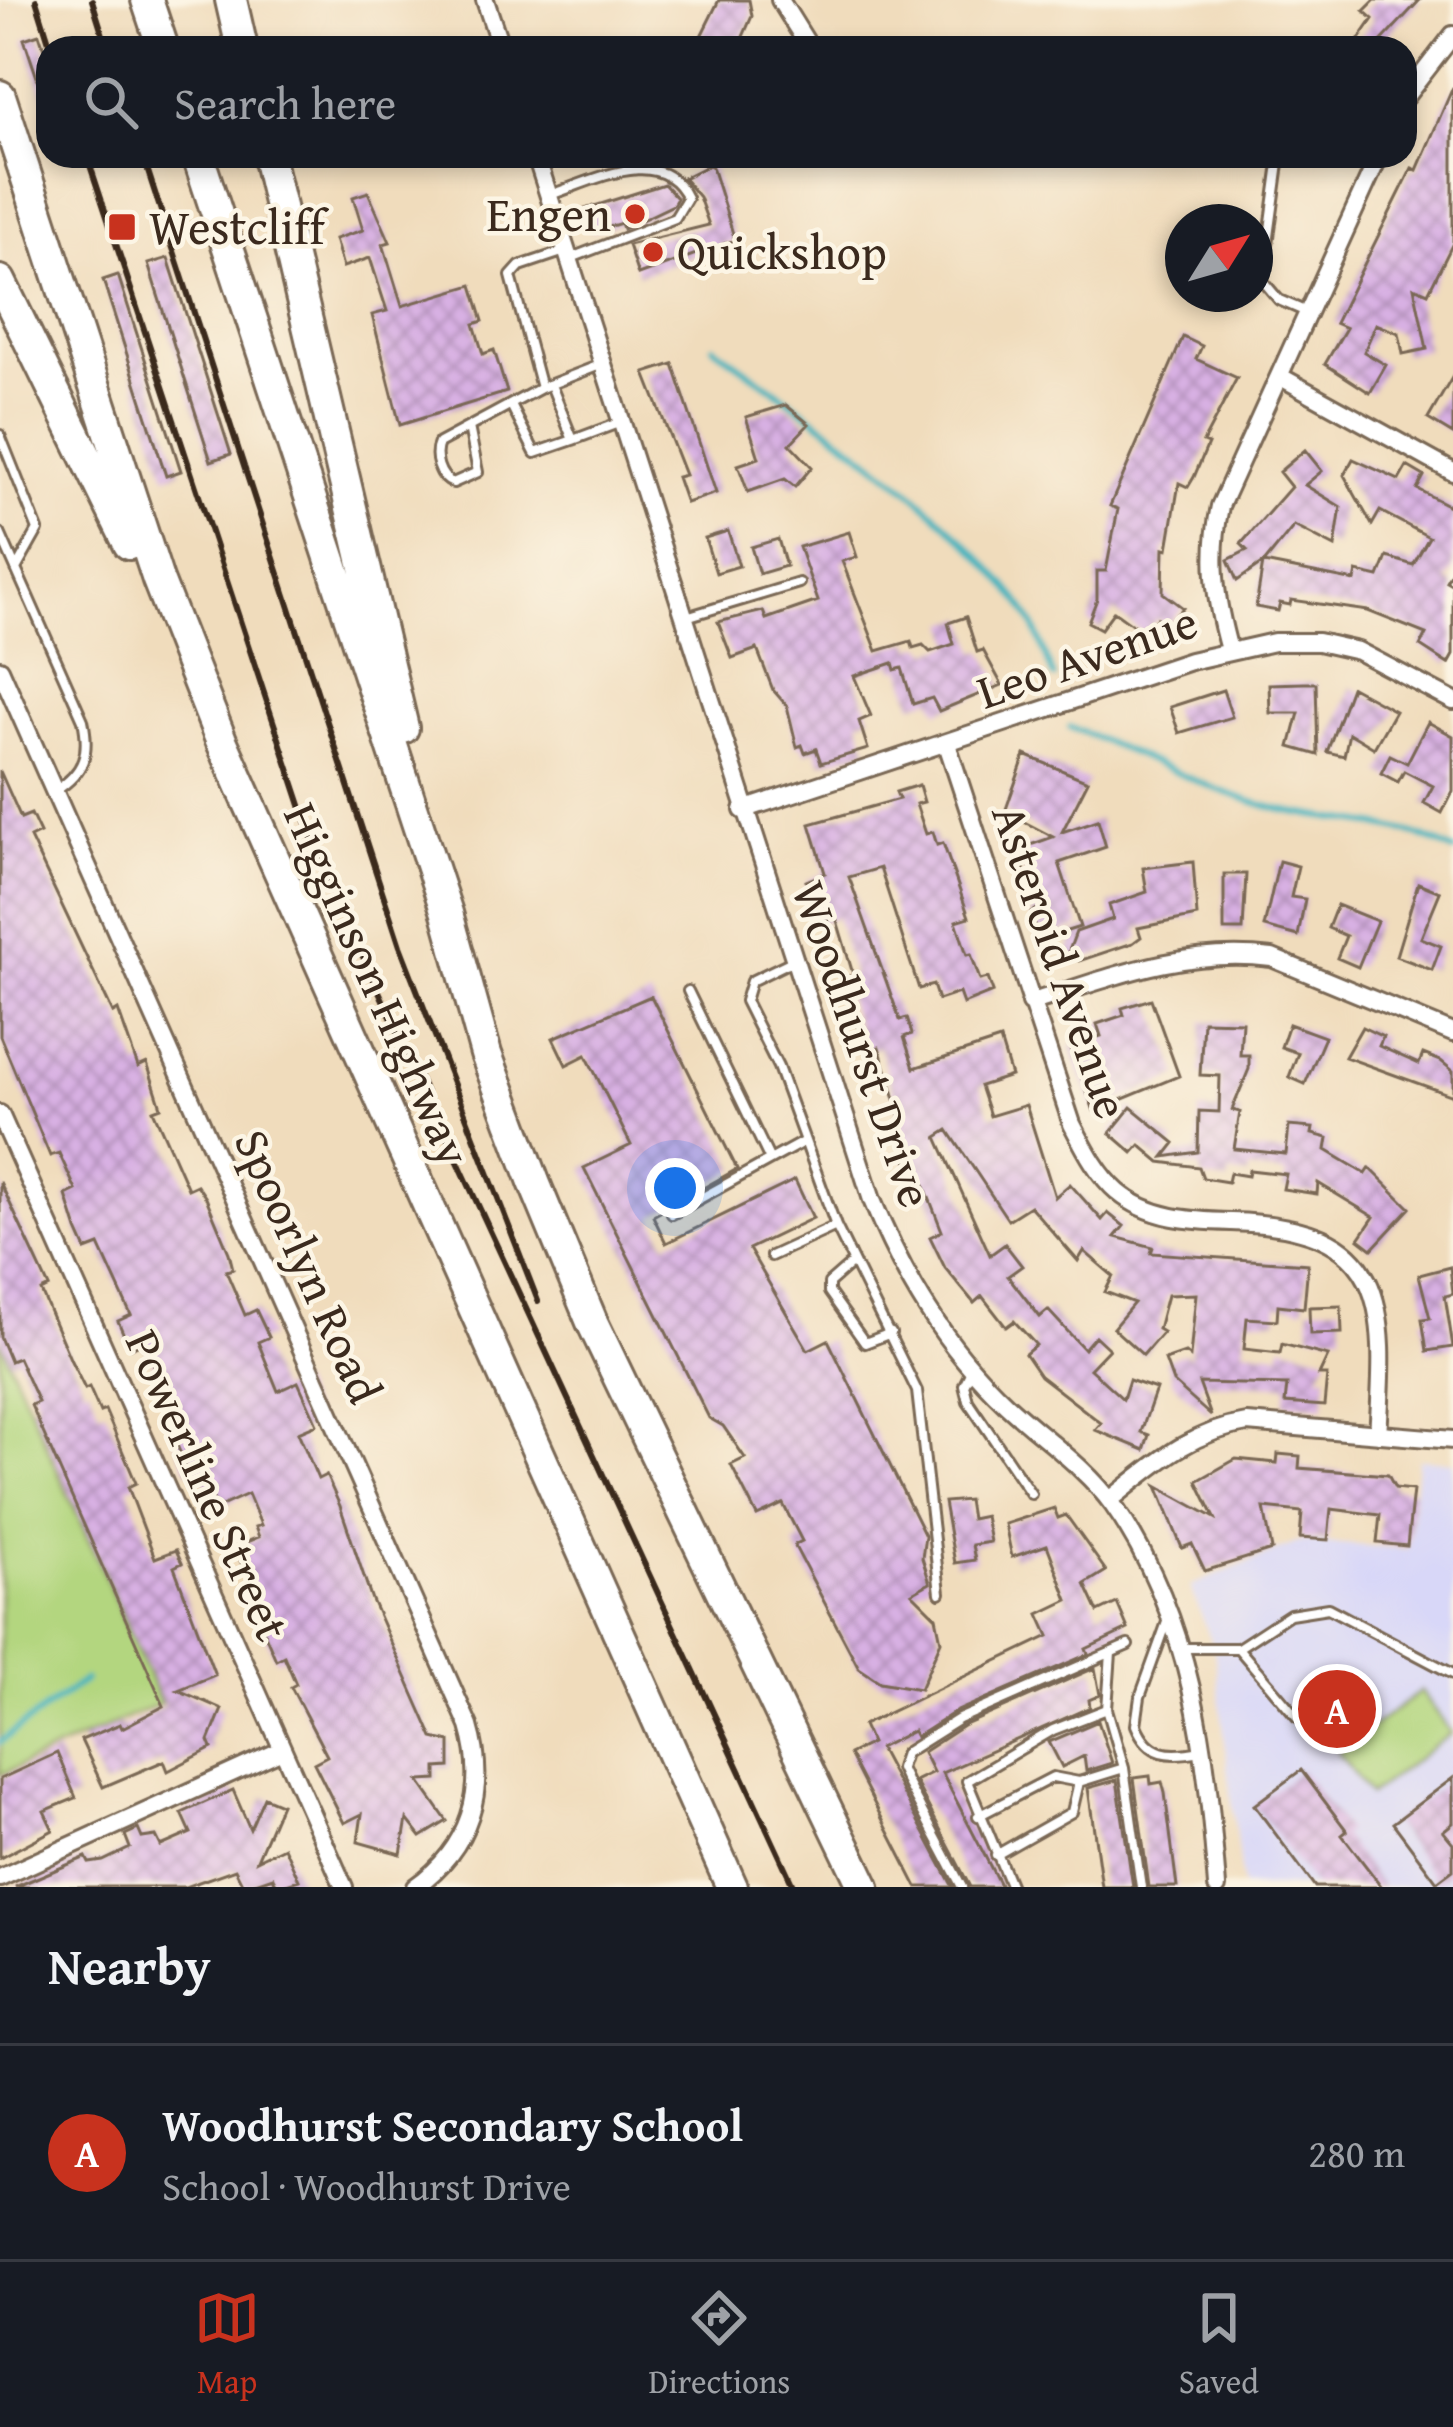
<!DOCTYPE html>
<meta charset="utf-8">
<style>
:root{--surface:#171b24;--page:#20242c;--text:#f1f3f6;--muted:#9ea1a6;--line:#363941;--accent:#c8321e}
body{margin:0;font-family:"Gentium Book Plus",serif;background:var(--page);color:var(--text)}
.compass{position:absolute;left:1165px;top:204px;width:108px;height:108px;border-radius:50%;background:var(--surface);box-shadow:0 6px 18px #0003;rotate:53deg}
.you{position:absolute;left:675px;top:1188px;width:42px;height:42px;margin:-30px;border:9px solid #fff;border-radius:50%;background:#1a73e8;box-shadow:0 0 0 18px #1a73e833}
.badge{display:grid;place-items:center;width:78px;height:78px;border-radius:50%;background:var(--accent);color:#fff;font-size:39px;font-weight:700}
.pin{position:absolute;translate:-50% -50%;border:6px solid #fff;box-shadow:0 3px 12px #0006}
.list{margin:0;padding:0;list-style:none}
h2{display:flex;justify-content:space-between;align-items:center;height:156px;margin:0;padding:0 48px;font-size:51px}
h2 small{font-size:39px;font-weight:400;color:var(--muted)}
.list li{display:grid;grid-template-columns:78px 1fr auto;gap:36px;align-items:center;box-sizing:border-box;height:216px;padding:0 48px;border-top:3px solid var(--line)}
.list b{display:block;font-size:45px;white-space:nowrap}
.list p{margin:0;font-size:39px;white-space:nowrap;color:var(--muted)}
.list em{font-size:39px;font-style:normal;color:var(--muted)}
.icon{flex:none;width:66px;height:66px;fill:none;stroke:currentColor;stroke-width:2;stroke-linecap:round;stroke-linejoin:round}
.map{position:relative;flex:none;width:1453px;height:1887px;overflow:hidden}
.search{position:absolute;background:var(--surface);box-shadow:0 6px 18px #0003;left:36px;right:36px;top:36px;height:132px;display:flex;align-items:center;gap:30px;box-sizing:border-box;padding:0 42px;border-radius:36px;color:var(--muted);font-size:45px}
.sheet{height:372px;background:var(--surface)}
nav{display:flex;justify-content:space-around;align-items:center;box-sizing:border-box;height:168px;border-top:3px solid var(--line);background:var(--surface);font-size:33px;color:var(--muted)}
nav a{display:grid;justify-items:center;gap:6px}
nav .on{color:var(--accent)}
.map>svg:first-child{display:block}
</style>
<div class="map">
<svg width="1453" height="1887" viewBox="0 0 1453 1887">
<defs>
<pattern id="building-cross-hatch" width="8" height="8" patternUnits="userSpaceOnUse" patternTransform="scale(3)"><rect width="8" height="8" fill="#d8b0e3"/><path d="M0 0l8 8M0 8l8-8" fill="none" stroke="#b08fb7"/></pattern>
</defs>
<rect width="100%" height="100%" fill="#fcf5e5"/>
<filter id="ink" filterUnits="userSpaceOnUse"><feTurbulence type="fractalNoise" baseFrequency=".00833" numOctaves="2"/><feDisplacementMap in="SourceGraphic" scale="24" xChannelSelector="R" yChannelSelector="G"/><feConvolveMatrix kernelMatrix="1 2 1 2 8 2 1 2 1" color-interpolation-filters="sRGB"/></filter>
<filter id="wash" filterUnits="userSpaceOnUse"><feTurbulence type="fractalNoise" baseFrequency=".004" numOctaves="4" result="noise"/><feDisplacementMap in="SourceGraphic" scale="48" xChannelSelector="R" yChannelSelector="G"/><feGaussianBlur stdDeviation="2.7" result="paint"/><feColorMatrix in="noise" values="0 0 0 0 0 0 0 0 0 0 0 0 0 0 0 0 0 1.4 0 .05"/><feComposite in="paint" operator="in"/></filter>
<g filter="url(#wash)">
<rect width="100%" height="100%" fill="#f0dcbc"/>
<!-- built -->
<path fill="#d8d7f8" d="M1418 1459 1453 1461V1887H1242L1214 1648 1190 1586 1302 1541 1408 1549Z"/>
<!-- green -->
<path fill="#b3d67f" stroke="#77804e" stroke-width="3" d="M0 1341 161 1703 0 1775Z
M1421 1691 1452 1733 1369 1795 1338 1752Z"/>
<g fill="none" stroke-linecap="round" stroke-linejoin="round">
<!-- stream -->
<path stroke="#45b4be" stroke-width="6" d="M713 346C820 423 935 496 1019 601 1035 621 1044 653 1054 677
M1070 727C1135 753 1201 787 1267 806 1331 824 1396 818 1453 851
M0 1742 85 1680"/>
</g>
<g id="blocks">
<!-- building -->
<path fill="url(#building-cross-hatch)" d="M719 0H749L752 16 738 48H695Z
M1375 0H1420L1375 48H1353L1373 19 1364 11Z
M39 34 48 61 45 101 24 39Z
M1453 87V243L1428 293 1414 287 1427 349 1403 354 1399 333 1376 324 1364 352 1386 365 1370 393 1325 364 1346 328 1335 323 1412 168 1417 170Z
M711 164 735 240 638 275 628 245 709 225 699 197 683 178Z
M664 184 677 198 673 205 623 229 621 223 592 232 585 209Z
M368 192 390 242 383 244 402 306 472 285 483 321 474 324 483 354 494 350 507 392 400 425 372 315 387 311 370 258 343 267 335 239 363 230 353 197Z
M168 258 231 454 211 461 148 264Z
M118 275 181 471 166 476 103 280Z
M1183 337 1202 346 1196 359 1237 378 1203 442 1208 444 1194 477 1188 487 1179 483 1168 549 1164 548 1163 593 1183 608 1166 625 1157 618 1144 633 1114 611 1101 629 1088 622 1097 599V571H1106L1118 509 1110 506Z
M673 364 716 493 686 503 677 477 685 475 645 373Z
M1453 376V434L1428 419Z
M786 405 809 424 790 444 812 467 795 487 785 479 748 492 738 465 759 458 746 417Z
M1305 450 1322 471 1305 485 1341 507 1335 547 1294 526 1264 563 1355 581 1357 572 1379 577 1387 557 1413 565 1429 537 1380 511 1372 525 1344 475 1353 459 1399 480 1407 466 1424 476 1417 489 1453 508V569L1446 581 1453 585V655L1448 664 1420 646 1426 634 1368 611 1291 600 1290 605 1280 603 1278 611 1256 607 1263 563 1237 581 1228 560 1247 550 1241 544 1291 487 1279 472Z
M728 531 739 566 716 573 705 538Z
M849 532 857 557 842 561 877 651 911 641 913 648 923 645 930 652 954 644 948 623 966 617 977 652 983 650 1002 685 939 711 932 698 913 704 902 668 895 670 893 663 854 676 871 716 859 721 868 749 821 763 816 749 805 753 802 745 797 747 787 706 773 690 757 649 732 658 718 622 763 611 766 619 818 601 799 547Z
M778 539 786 566 759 574 751 547Z
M1304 683H1316L1318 755 1290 747 1299 713H1270L1269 684Z
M1351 687 1395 711 1374 748 1349 733 1344 756 1327 752Z
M1223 690 1232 717 1179 733 1170 707Z
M1428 722 1453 736V791L1442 813 1424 803 1433 786 1404 771 1398 782 1381 773 1390 755 1407 763Z
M1025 755 1088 781 1062 832 1098 820 1106 847 1059 863 1080 927 1039 940 1031 913 1040 907 1016 850 1053 837 1005 812Z
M0 771 21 818 31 814 40 833 30 838 113 1013 118 1010 138 1067 147 1063 161 1107 153 1110 188 1189 197 1185 206 1198 229 1253 233 1269 226 1271 245 1315 256 1310 269 1337 258 1342 278 1391 298 1382 317 1424 298 1432 318 1479 326 1475 340 1506 372 1600 433 1738 450 1742V1767L437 1768V1780L419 1781 447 1821 421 1837 407 1819 401 1854 358 1842 362 1814 344 1823 314 1763 327 1756 291 1687 296 1684 284 1656 276 1660 252 1604 259 1601 234 1547 259 1537 255 1527 261 1525 248 1494 217 1508 199 1467 188 1471 174 1438 183 1434 174 1412 144 1342 131 1348 124 1335 118 1321 131 1315 99 1245 86 1250 77 1230 66 1195 76 1190 59 1153 50 1156 0 1036Z
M919 785 924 802 916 804 926 834 933 832 937 845 943 843 969 917 956 921 967 955 971 954 980 980 988 978 993 992 963 1004 959 993 938 1000 933 985 919 989 880 868 849 877 900 1020 907 1018 912 1034 904 1037 914 1068 1000 1040 1011 1076 980 1086 990 1116 1026 1105 1055 1197 1070 1184 1102 1220 1108 1213 1124 1226 1115 1237 1153 1247 1151 1253 1308 1264 1304 1308 1278 1305 1277 1320 1247 1318 1244 1349 1280 1353 1282 1344 1328 1356 1319 1375H1327L1324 1406 1285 1403 1287 1385 1199 1383 1211 1416 1173 1382 1165 1360 1185 1353 1190 1357 1196 1294 1167 1295 1158 1329 1163 1332 1143 1355 1113 1328 1134 1303 1105 1292 1113 1276 1084 1251 1078 1261 1030 1206 1008 1220 948 1130 937 1137 990 1255 1005 1244 1022 1266 1008 1276 1040 1317 1048 1310 1084 1349 1095 1336 1109 1349 1090 1369 1123 1399 1129 1380 1156 1389 1141 1432 1149 1435 1144 1450 1095 1430 1101 1423 1040 1376 1025 1354 1036 1345 1014 1321 1006 1327 982 1296 974 1303 945 1268 930 1237 942 1231 921 1177 912 1180 896 1123 902 1121 879 1047 865 1051 842 980 853 974 836 917 818 923 806 881 825 873 810 824 899 799 896 792Z
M1279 861 1298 866 1291 897 1305 899 1298 936 1264 927Z
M1193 862 1197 916 1138 928 1141 937 1133 943 1079 961 1067 956 1076 932 1113 919 1109 905 1147 892 1143 868Z
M1224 874H1246L1243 930H1224Z
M1418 883 1440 892 1421 938 1441 946 1432 970 1396 956Z
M1337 905 1377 921 1358 967 1337 958 1346 936 1328 928Z
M651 996 737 1169 653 1216 666 1243 795 1180 813 1218 749 1249 808 1350 828 1340 925 1536 922 1558 930 1583 912 1593 936 1617 941 1641 920 1689 880 1682 859 1668 794 1545 802 1541 783 1504 757 1516 731 1465 745 1458 723 1426 709 1418 584 1168 631 1145 586 1055 566 1065 553 1038Z
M1151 999 1179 1076 1094 1111 1070 1046 1101 1036 1097 1024 1124 1015 1122 1008Z
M1203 1021 1242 1022 1240 1055H1249V1069L1232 1110 1240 1112 1234 1149 1286 1154 1289 1126 1313 1128 1312 1134 1328 1138 1326 1150 1366 1174 1370 1168 1410 1208 1372 1249 1359 1239 1374 1217 1318 1183 1317 1194 1283 1189 1286 1174 1249 1170 1248 1176 1230 1173 1228 1182 1203 1178 1199 1167 1160 1162 1140 1145 1133 1153 1110 1133 1131 1107 1175 1143 1164 1157 1198 1152 1199 1111 1219 1112 1220 1076 1200 1075Z
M1289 1024 1325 1037 1305 1084 1289 1077 1298 1053 1281 1047Z
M1362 1027 1383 1037 1379 1046 1419 1064 1423 1054 1441 1061 1453 1071V1096L1345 1057Z
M0 1182 49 1287 41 1291 71 1361 85 1389 89 1387 100 1412 105 1410 136 1483 128 1487 155 1558 176 1550 182 1563 174 1567 215 1675 178 1690 222 1709 209 1741 212 1748 168 1771 164 1761 103 1787 81 1740 120 1724 122 1728 164 1706 31 1405 38 1402 18 1358 10 1361 0 1337Z
M1450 1267 1453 1294 1445 1296 1453 1347 1427 1351 1422 1319 1430 1318 1419 1275Z
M1341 1306 1342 1333 1310 1334 1309 1307Z
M1278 1454 1300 1456 1299 1468 1388 1475 1395 1488 1413 1490 1407 1546 1377 1543 1380 1515 1331 1509 1328 1540 1300 1538 1302 1512 1264 1508 1272 1550 1205 1571 1192 1544 1182 1548 1157 1486 1215 1518 1197 1481 1236 1459 1277 1463Z
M968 1500 971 1519 985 1516 990 1542 972 1545 975 1560 955 1563 944 1502Z
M1054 1508 1058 1518 1066 1515 1106 1571 1085 1584 1098 1612 1117 1603 1128 1629 1086 1649 1088 1654 955 1712 916 1737 913 1731 879 1748 953 1887H917L849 1754 871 1743 863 1725 1049 1636 1039 1614 1068 1600 1047 1545 1012 1557 1005 1524Z
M1095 1668 1100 1695 1089 1700 1090 1707 942 1773 1001 1887H970L915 1781 933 1772 923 1752 963 1726Z
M1098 1721 1112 1763 1086 1771 1084 1756 1062 1767 1049 1742Z
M57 1753 76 1798 44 1811 53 1830 0 1858V1779Z
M1301 1770 1347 1831 1342 1835 1382 1887H1315L1254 1805Z
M1150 1776 1151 1784 1162 1782 1165 1793 1177 1887H1149L1134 1778Z
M1453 1778V1823L1443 1831 1453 1843V1870L1437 1882 1393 1823Z
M1117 1780 1133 1887H1102L1088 1788Z
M233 1790 250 1829 264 1797 281 1804 257 1860 284 1847 299 1880 277 1887 273 1877 244 1887 235 1869 185 1887H15L86 1857 89 1863 103 1861 130 1848 125 1835 138 1829 142 1838 156 1836 161 1846 191 1833 182 1813Z"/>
</g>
</g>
<g filter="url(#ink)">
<use href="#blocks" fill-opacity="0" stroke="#7a6855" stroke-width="3"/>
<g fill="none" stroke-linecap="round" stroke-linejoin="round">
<!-- lane casing -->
<g stroke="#7a6855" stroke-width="14">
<path id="lane" d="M1280 156 1263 281 1279 300 1309 313
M550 195C593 181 662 143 687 198L675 218 571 258
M565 251 520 266 511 276 541 388 600 365
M511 405 535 453 573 440 551 385
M469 427 478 472 453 483C439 478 433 456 439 443L541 388
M0 435 38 530 16 569
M573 440 621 422
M0 533 83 720C90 753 85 772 55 791
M686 617 799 583
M792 961 751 981 745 1001 778 1067 836 1226 917 1391 940 1593
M688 991 770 1160
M672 1214 803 1142
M771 1256 836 1226
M853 1262 829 1283V1292L865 1343 891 1333
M971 1371 964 1385 968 1401 1031 1494
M1167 1622 1140 1697 1136 1725C1149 1757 1170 1757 1201 1751
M1183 1648H1238L1297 1717
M1238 1648 1290 1614 1328 1608 1453 1674
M1111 1653 1107 1709 1124 1768 1141 1887
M978 1816 1053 1777 1079 1782 1124 1768
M996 1855 1072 1812 1079 1782
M962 1887 906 1781 900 1768 905 1753 959 1719 1128 1645
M1011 1887 967 1781 1053 1730 1107 1709"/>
</g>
<!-- street casing -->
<g stroke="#7a6855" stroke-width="22">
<path id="street" d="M485 0 501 48
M780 0 808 45
M1405 97 1453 35
M536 156 872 1200C904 1278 945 1347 1006 1404 1040 1436 1086 1467 1113 1505 1192 1617 1207 1753 1217 1887
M1281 377 1453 472
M1229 650C1215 599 1209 558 1220 506L1379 156
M0 669 469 1726C488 1790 470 1848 415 1887
M947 744 1072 1124C1084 1147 1097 1174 1118 1192 1150 1219 1192 1221 1231 1222 1389 1226 1387 1303 1378 1434
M743 810 1190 661 1274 642H1318L1358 651 1453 701
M1030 1003C1111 977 1186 947 1272 958L1453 1033
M0 1114 344 1887
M1110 1500C1154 1465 1189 1432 1247 1423L1453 1440
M0 1878 282 1750"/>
</g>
<!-- highway casing -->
<g stroke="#7a6855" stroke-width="36">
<path id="highway" d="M147 0 163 48
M231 0 242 48
M0 96 158 580 221 740 732 1887
M198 156 447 913 486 1054 534 1182 592 1322 864 1887
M268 156 403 728
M0 281 129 544"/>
</g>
<!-- lane -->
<use href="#lane" stroke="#fff" stroke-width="8"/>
<!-- street -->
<use href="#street" stroke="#fff" stroke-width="16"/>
<!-- highway -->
<use href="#highway" stroke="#fff" stroke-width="30"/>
<!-- rail -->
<path stroke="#3b2a1e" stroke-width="6" d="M36 0 51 48
M92 0 107 48
M87 156 321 866 794 1887
M143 156 400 946 538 1301"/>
</g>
</g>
<!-- markers -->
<g fill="#c8321e" stroke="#fcf5e5" stroke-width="4.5">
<circle cx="635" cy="214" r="12"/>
<rect x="107" y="212" width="30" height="30" rx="6"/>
<circle cx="653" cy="252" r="12"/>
</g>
<g text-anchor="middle" stroke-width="9" stroke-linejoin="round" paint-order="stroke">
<!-- poi labels -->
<g font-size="48" fill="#3b2a1e" stroke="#fcf5e5" text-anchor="start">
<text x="611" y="231" text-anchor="end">Engen</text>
<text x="149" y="244">Westcliff</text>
<text x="677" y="269">Quickshop</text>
</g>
<!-- street labels -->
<g font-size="48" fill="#3b2a1e" stroke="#fcf5e5">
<text transform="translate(1087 656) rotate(-19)" y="17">Leo Avenue</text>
<text transform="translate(1061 961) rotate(71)" y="17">Asteroid Avenue</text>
<text transform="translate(378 984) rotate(66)" y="17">Higginson Highway</text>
<text transform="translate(863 1044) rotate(71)" y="17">Woodhurst Drive</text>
<text transform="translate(309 1266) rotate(66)" y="17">Spoorlyn Road</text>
<text transform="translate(208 1485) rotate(66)" y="17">Powerline Street</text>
</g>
</g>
</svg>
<svg class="compass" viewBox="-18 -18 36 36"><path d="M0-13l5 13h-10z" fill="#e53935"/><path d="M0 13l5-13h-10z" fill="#9ea1a6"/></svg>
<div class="you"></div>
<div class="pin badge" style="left:1337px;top:1709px">A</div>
<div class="search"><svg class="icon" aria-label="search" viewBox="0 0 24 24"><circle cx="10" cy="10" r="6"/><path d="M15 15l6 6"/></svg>Search here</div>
</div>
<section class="sheet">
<h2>Nearby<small></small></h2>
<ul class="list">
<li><span class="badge">A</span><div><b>Woodhurst Secondary School</b><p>School · Woodhurst Drive</p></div><em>280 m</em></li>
</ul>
</section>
<nav>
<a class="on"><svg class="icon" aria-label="map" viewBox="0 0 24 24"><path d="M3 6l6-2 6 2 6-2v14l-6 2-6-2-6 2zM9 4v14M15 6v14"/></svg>Map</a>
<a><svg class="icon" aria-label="directions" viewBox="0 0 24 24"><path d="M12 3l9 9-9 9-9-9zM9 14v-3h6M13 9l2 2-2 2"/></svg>Directions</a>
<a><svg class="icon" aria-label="saved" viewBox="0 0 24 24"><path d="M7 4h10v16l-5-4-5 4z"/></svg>Saved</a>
</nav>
